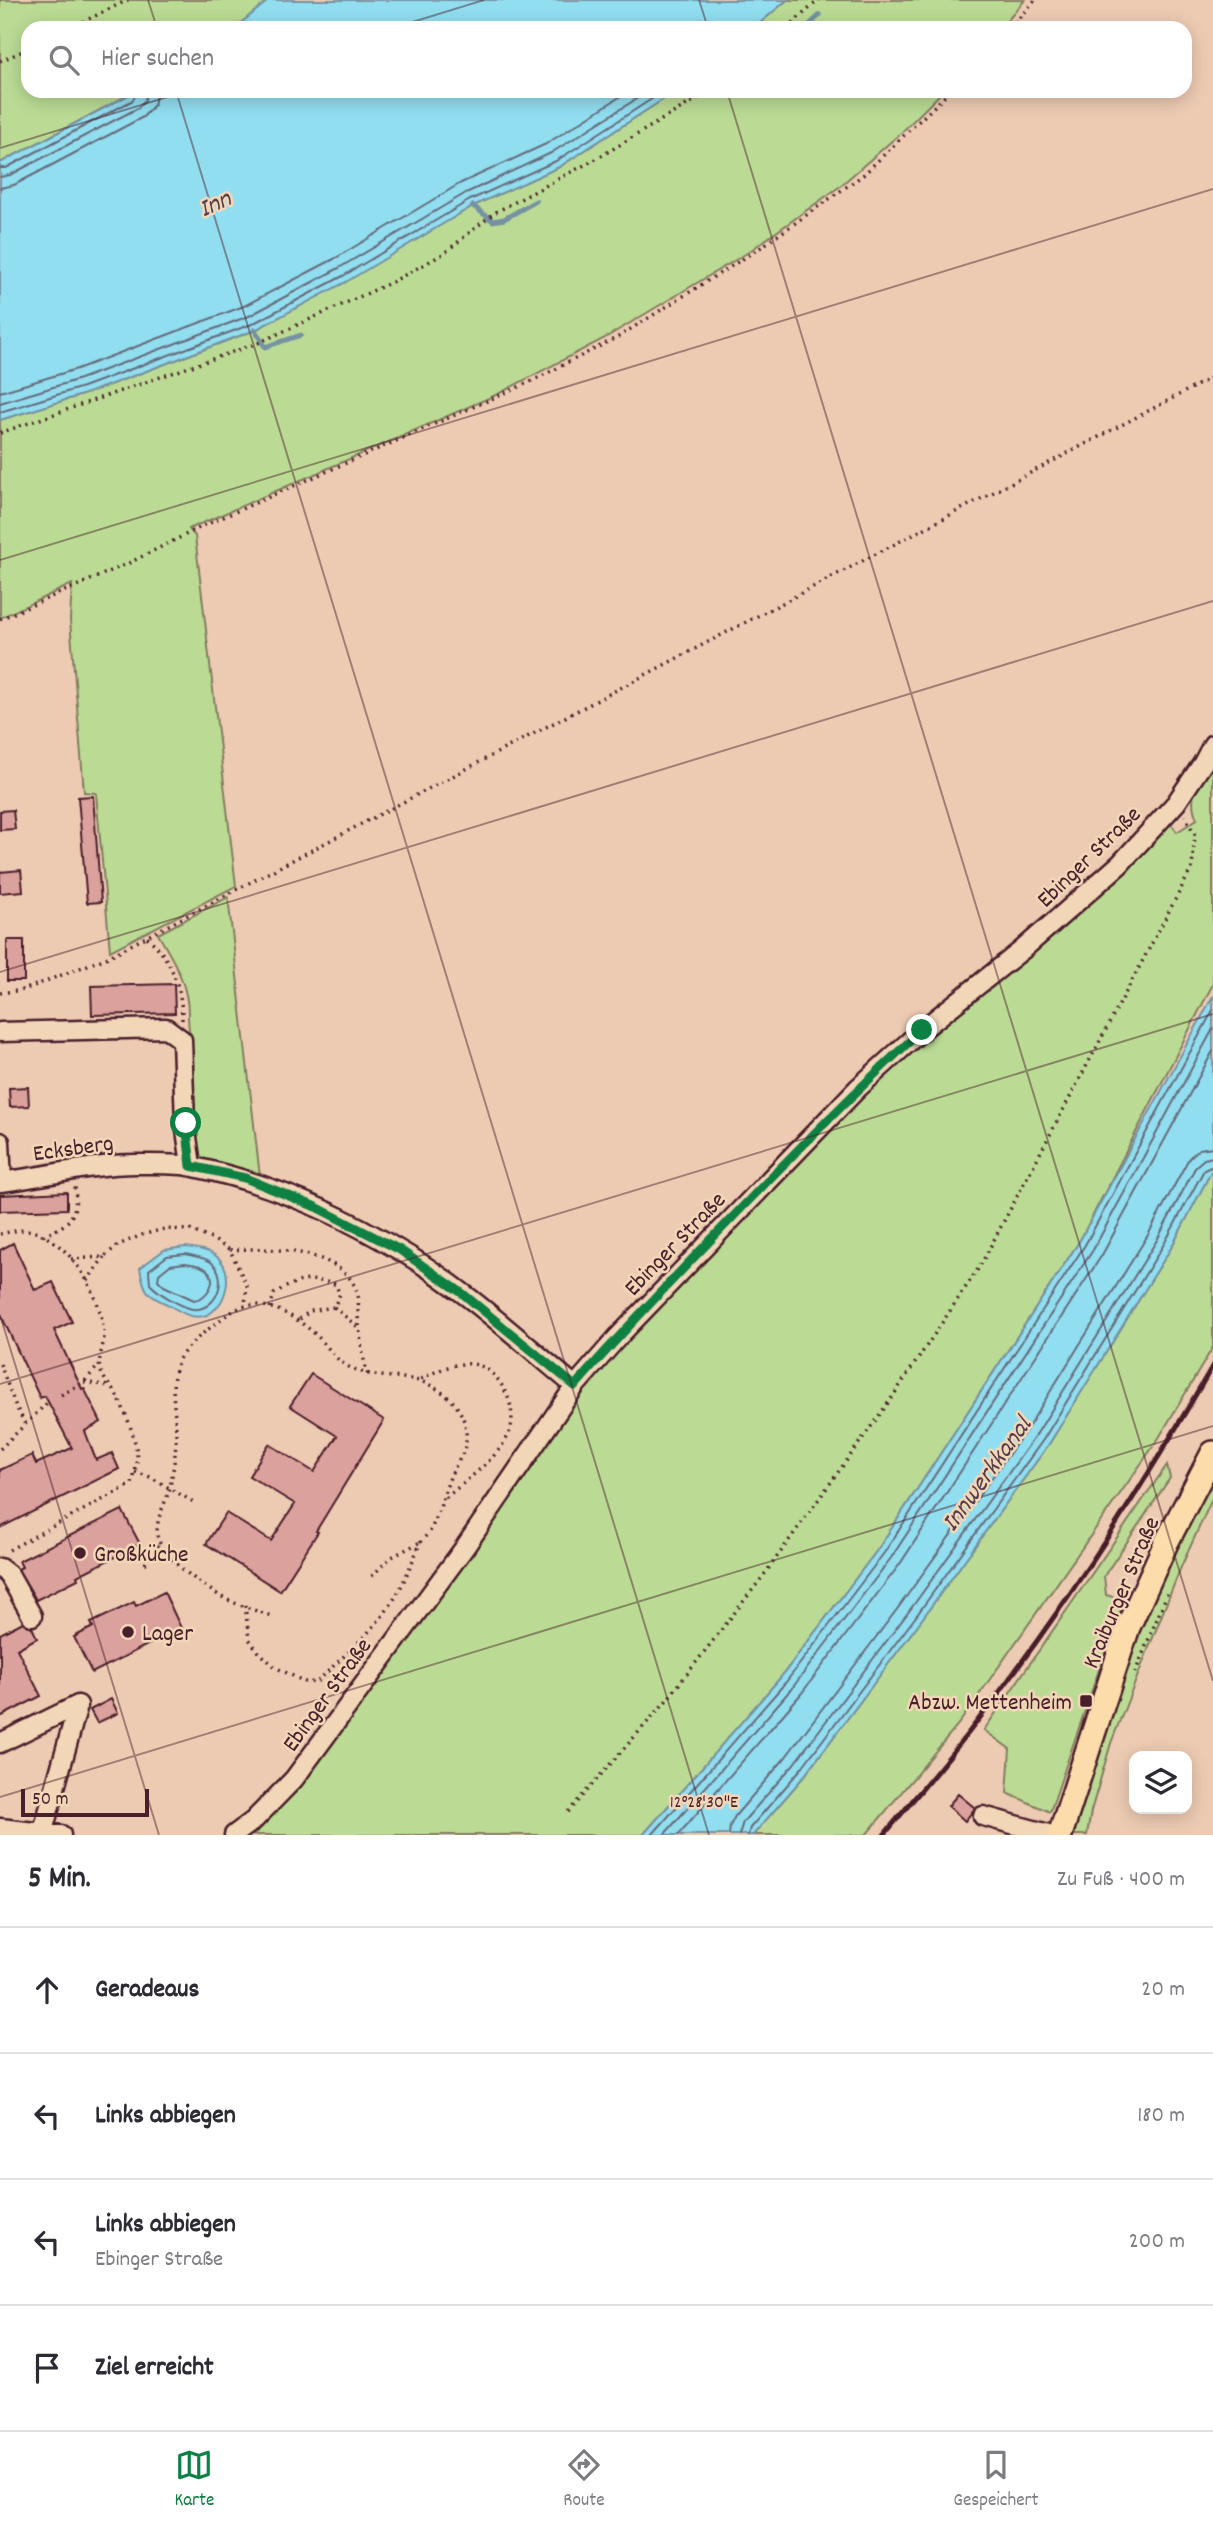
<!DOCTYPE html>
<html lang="de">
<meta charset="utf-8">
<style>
:root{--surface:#fff;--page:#f7f7f7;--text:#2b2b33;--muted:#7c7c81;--line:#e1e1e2;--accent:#0b8043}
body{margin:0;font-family:Dekko,sans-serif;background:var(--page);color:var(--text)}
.controls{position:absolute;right:21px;bottom:21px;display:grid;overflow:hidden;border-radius:14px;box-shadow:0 4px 18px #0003}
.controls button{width:63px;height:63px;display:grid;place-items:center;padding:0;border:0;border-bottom:2px solid var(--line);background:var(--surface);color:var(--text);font:35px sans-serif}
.scale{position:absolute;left:21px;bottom:18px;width:128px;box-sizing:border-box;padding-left:7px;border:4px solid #4a1f2b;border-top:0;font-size:19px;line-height:24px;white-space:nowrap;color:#4a1f2b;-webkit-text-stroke:5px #f1d6b8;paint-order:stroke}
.stop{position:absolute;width:21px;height:21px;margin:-16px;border:5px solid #0b8043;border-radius:50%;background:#fff}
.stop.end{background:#0b8043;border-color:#fff;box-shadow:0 2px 7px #0008}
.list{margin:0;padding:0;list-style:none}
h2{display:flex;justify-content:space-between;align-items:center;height:91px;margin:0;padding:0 28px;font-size:30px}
h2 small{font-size:23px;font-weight:400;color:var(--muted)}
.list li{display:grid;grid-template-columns:46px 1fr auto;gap:21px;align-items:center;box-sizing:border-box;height:126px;padding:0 28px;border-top:2px solid var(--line)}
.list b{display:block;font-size:26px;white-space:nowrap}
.list p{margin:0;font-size:23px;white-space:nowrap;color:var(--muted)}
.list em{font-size:23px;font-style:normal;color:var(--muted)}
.icon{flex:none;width:38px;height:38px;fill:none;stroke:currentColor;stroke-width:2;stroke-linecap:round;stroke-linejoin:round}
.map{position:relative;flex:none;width:1213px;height:1835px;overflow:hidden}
.search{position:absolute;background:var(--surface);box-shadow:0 4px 18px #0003;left:21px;right:21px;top:21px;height:77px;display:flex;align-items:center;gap:18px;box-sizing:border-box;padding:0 24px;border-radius:21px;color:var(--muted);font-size:26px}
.sheet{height:595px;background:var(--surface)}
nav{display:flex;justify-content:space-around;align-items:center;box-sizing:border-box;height:98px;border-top:2px solid var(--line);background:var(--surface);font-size:19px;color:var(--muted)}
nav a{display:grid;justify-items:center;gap:4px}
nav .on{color:var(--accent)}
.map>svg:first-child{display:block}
</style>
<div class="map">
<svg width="1213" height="1835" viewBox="0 0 1213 1835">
<rect width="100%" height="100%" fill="#edcbb3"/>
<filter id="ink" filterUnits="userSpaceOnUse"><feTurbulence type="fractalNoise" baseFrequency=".0143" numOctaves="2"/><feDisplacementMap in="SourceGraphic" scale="14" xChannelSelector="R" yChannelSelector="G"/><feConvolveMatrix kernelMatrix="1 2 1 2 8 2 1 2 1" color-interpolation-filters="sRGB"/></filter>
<g filter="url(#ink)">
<!-- green -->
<path fill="#bbdb94" stroke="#827d60" stroke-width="2" d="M0 0H269L235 28H28V91H136L0 163Z
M787 0H1025L1001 28H754Z
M676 91H943L902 132 839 187 747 253 605 338 498 394 189 529 195 536 236 886 110 951 96 793 84 792 70 620 72 584 0 618V420L85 394 255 330 473 206 559 167Z
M1213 761V984L1079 1242 878 1549 781 1677 643 1835H248L286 1802 465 1562 574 1397 615 1348 862 1094 974 998 1165 826 1172 825 1177 832 1197 819C1186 794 1200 781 1213 761Z
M228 897 260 1177 199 1163 188 1017C189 985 174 961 158 934Z
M1213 1168V1347L1157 1441 960 1722 866 1835H753L805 1775 919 1623 1049 1444 1171 1248Z
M1167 1465 1170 1478 1104 1576 1106 1595 1127 1601 1103 1658 1050 1812 1007 1793 1010 1749 984 1730Z
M1213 1475V1497L1181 1567 1111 1743 1091 1811 1087 1835H1072L1139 1632 1176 1548Z"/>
<!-- water -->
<path fill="#91def1" stroke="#7592a2" stroke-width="2" d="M269 0H787L754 28H235Z
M136 91H676L559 167 473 206 346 282 255 330 85 394 0 420V163Z
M1213 996V1168L1171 1248 1049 1444 919 1623 805 1775 753 1835H643L781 1677 878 1549 1079 1242Z
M185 1247C193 1248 204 1249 211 1253 242 1267 224 1324 191 1316 183 1314 174 1308 167 1304 146 1295 144 1290 140 1268L164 1250Z"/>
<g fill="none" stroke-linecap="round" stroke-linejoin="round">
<!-- shore -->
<path stroke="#666b7a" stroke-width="2" d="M0 168H6L133 100 137 91
M0 177 10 175 138 108 145 100 146 91
M0 188 14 185 143 117 154 105 157 91
M0 392 77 369 244 306 334 259 461 183 546 144 629 91
M0 403 80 379 249 316 339 268 466 193 551 153 649 91
M0 412 83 387 252 324 343 276 470 200 556 161 664 91
M185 1254C193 1256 205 1257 211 1262 228 1275 219 1306 198 1309 186 1311 158 1293 150 1284L149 1270 167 1256Z
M185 1263C192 1264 202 1265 207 1270 219 1281 207 1298 194 1300L164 1286 158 1280 159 1274 170 1265Z
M652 1835 786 1682 884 1553 1085 1245 1213 1010
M664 1835 793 1687 891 1558 1093 1250 1213 1029
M678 1835 801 1694 900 1564 1102 1255 1213 1051
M729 1835 730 1826 735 1816 785 1758 898 1608 1027 1429 1148 1235 1189 1158 1199 1149 1213 1147
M739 1835 743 1822 793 1765 907 1614 1036 1435 1157 1240 1196 1166 1204 1159 1213 1157
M748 1835 750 1828 800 1770 914 1619 1043 1440 1164 1244 1204 1170 1213 1166"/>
<!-- stream -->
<path stroke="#7592a2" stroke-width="5" d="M806 28 820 15
M473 206 493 221 504 219 536 201
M255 330 265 347 301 335"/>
</g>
<!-- building -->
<path fill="#dba19d" stroke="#4a1f2b" stroke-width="2" d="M93 796 101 902 87 903 78 797Z
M13 810 15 829 0 830V811Z
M21 870 23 891 0 893V872Z
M7 940H24V981H7Z
M174 984 175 1013 92 1015 91 986Z
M28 1087 29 1106 10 1107 9 1088Z
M67 1192V1209L0 1211V1195Z
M13 1243 35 1290 53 1282 72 1322 54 1330 82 1389 84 1388 101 1422 85 1431 96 1460 112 1453 119 1469 0 1528V1470L32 1455 36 1464 72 1448 45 1396 40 1398 0 1313V1250Z
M311 1374 384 1420 316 1531 318 1532 280 1591 206 1544 226 1513 271 1541 295 1504 249 1476 269 1444 314 1472 337 1436 290 1406Z
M122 1510 140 1544 77 1576 78 1579 36 1600 18 1569 22 1567 19 1561Z
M164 1592 181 1628 92 1673 74 1637 93 1627 91 1623 134 1602 136 1606Z
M23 1622 32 1627 37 1638 17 1649 41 1696 0 1717V1634Z
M111 1699 118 1713 97 1723 90 1710Z
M958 1794 975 1808 965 1821 948 1806Z"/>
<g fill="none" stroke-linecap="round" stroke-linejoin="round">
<!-- minor casing -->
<g stroke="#4a1f2b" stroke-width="23">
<path id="minor" d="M0 1032 166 1028 182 1040 185 1123 191 1165
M0 1142 2 1182
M0 1182C46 1177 90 1164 136 1164 153 1164 179 1163 194 1167 265 1182 336 1212 399 1250 463 1287 518 1339 575 1386
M0 1568 9 1575 32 1616
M0 1743 78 1705
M983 1816 1052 1835
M0 1828 61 1835
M43 1831 78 1705
M234 1835 253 1821 294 1779 465 1547 575 1386 617 1338 858 1088 922 1030 1022 950 1120 864 1176 803 1203 763 1213 744"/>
</g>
<!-- major casing -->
<g stroke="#4a1f2b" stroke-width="28">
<path id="major" d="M1060 1835 1128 1627 1166 1543 1213 1453"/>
</g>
<!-- path -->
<path stroke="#4a1f2b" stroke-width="3.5" stroke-dasharray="2 5" stroke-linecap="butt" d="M70 28 128 0
M787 28 819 0
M1010 28 1035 0
M0 61 28 49
M0 433 258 343 392 282 443 254 494 213 596 159 710 91
M0 619 127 564 203 526 530 382 618 337 757 250 863 175 950 91
M147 937C172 959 182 988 182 1020
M0 993 23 990 106 958 1213 377
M0 1234C10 1232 22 1228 32 1231 71 1242 100 1293 104 1332 105 1344 97 1359 100 1369 104 1381 111 1386 117 1396 125 1409 137 1442 137 1457 137 1466 134 1476 132 1484L5 1552
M43 1236C71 1224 78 1216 75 1186
M230 1250C267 1247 346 1248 358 1295 359 1301 358 1309 358 1316 360 1336 362 1356 368 1375
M71 1259 104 1257 118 1245 142 1235 164 1229 190 1230 214 1240 230 1250 247 1286 245 1304
M87 1281 104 1257
M334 1307 359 1328
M270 1308 274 1294C298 1279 308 1277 335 1284L340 1294 334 1307 310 1311 297 1321
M0 1364 16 1407 25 1423
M421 1379C457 1360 487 1352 507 1395 512 1406 514 1422 509 1433 500 1457 464 1482 444 1499
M84 1382 108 1386
M61 1395 84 1382 99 1365
M0 1449 48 1402
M135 1472 150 1477 195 1503
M145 1564 159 1543
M372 1576 390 1558 420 1542
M245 1605 249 1639 258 1651 275 1667 307 1683 318 1681C343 1656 372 1633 391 1604 404 1585 411 1563 421 1542 425 1536 431 1532 433 1525 441 1509 444 1491 451 1475 455 1466 462 1457 465 1447 469 1429 463 1411 450 1399 415 1366 385 1386 347 1366 337 1361 329 1348 321 1340 310 1328 293 1316 278 1310 252 1301 241 1304 220 1320 207 1330 190 1343 181 1356 167 1376 176 1411 176 1434 176 1450 174 1466 171 1481 169 1499 157 1513 157 1532 156 1554 204 1587 222 1597 237 1605 255 1610 271 1616
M1135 1673 1169 1589
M568 1812 666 1701 764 1575 891 1399 980 1266 1192 868 1195 835 1185 816"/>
<!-- minor -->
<use href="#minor" stroke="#f1d6b8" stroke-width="18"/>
<!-- major -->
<use href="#major" stroke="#fddcac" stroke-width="23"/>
<!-- rail -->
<path stroke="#4a1f2b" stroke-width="5" d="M884 1835C912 1801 941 1767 969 1732 1059 1617 1140 1492 1213 1365"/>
</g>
</g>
<g fill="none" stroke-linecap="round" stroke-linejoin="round" filter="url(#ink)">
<!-- route -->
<path stroke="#0b8043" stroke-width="9" d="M186 1123 191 1166 245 1178 316 1207 400 1250 462 1293 575 1386C624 1329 676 1276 728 1222 791 1156 855 1091 922 1030"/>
</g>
<!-- ticks -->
<path fill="none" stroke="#4a1f2b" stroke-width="2" stroke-opacity="0.45" d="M148 0 157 28M699 0 708 28M393 28 484 0M176 91 709 1835M727 91 1213 1681M0 148 187 91M0 560 1213 189M0 972 1213 601M0 1315 159 1835M0 1384 1213 1014M0 1797 1213 1426"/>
<!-- markers -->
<g fill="#4a1f2b" stroke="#f1d6b8" stroke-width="2.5">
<circle cx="80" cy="1553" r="7"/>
<circle cx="128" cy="1632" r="7"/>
<rect x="1079" y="1694" width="14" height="14" rx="3.5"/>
</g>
<g text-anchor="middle" stroke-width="5" stroke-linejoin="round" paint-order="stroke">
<!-- street labels -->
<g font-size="24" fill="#4a1f2b" stroke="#f1d6b8">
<text transform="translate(1088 856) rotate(-44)" y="8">Ebinger Straße</text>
<text transform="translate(73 1147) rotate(-8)" y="8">Ecksberg</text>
<text transform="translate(674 1243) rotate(-46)" y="8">Ebinger Straße</text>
<text transform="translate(1120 1592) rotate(-67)" y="8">Kraiburger Straße</text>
<text transform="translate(326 1694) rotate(-54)" y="8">Ebinger Straße</text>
</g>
<!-- poi labels -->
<g font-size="24" fill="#4a1f2b" stroke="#f1d6b8" text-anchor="start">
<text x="94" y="1561">Großküche</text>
<text x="142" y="1640">Lager</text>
<text x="1072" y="1709" text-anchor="end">Abzw. Mettenheim</text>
</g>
<!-- water labels -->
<g font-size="26" font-style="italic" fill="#553c49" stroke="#f1d6b8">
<text transform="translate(214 202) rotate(-25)" y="9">Inn</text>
<text transform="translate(985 1473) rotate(-54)" y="9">Innwerkkanal</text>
</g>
</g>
<g font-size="18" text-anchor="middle" fill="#4a1f2b" stroke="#f1d6b8" stroke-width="5" stroke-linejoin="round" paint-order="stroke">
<text x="704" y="1807">12°28'30"E</text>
</g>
</svg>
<div class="controls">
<button><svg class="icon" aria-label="layers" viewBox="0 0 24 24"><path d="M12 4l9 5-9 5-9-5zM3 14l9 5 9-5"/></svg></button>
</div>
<div class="scale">50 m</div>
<div class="stop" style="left:186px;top:1123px"></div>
<div class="stop end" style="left:922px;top:1030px"></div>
<div class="search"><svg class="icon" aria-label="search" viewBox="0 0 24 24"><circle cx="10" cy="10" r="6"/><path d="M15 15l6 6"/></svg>Hier suchen</div>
</div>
<section class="sheet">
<h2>5 Min.<small>Zu Fuß · 400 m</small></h2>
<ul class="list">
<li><svg class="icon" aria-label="ahead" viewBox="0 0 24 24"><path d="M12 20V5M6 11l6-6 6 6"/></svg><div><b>Geradeaus</b></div><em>20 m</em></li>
<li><svg class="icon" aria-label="left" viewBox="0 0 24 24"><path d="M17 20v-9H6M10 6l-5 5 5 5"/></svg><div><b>Links abbiegen</b></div><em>180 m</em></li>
<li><svg class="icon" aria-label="left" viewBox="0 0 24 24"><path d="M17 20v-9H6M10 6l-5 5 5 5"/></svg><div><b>Links abbiegen</b><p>Ebinger Straße</p></div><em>200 m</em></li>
<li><svg class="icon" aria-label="arrive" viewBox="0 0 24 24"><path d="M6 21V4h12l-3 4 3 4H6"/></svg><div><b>Ziel erreicht</b></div></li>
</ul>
</section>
<nav>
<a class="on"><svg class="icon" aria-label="map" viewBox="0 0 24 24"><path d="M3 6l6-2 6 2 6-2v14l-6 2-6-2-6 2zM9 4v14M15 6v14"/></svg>Karte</a>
<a><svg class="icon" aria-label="directions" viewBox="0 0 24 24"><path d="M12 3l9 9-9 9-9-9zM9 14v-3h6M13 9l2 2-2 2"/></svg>Route</a>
<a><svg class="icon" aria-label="saved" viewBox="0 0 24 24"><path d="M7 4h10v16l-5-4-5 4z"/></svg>Gespeichert</a>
</nav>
